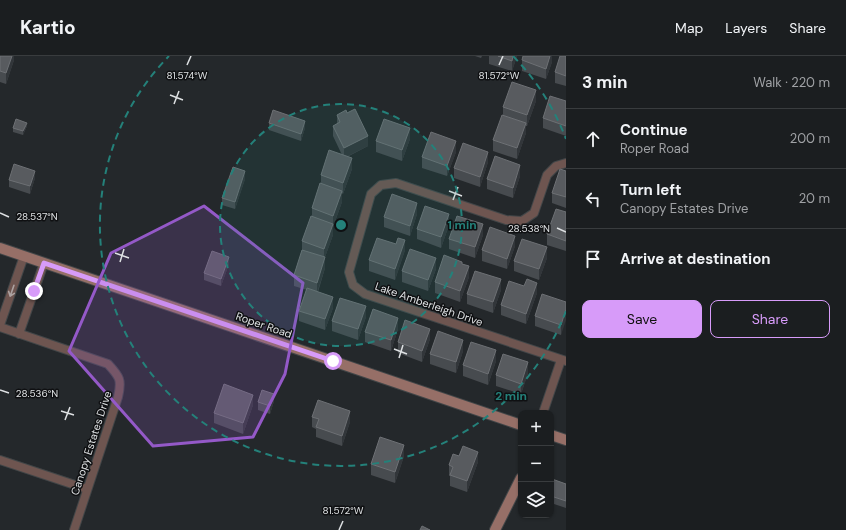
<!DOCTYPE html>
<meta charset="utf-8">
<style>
:root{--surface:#1b1e20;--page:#242729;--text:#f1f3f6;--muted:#a0a2a5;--line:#393c3e;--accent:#d79bf9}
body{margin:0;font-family:"DM Sans",sans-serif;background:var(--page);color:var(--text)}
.controls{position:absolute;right:12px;bottom:12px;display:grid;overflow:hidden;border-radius:8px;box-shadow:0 1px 3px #0004}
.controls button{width:36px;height:36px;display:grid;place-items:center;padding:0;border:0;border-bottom:1px solid var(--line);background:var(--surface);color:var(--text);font:20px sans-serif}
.stop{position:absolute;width:12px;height:12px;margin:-9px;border:3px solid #d79bf9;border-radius:50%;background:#fff}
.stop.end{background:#d79bf9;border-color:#fff;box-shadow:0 1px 4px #0008}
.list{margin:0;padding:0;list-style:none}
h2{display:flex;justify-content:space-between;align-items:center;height:52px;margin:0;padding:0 16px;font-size:17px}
h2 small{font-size:13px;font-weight:400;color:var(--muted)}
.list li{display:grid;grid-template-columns:26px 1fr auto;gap:12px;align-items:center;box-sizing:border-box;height:60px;padding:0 16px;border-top:1px solid var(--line)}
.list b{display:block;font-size:15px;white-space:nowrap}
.list p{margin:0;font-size:13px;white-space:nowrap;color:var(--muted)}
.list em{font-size:13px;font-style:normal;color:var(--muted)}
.actions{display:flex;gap:8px;padding:12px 16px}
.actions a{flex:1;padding:9px 0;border:1px solid var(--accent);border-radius:8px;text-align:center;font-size:14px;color:var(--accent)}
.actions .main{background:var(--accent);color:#111}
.icon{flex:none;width:22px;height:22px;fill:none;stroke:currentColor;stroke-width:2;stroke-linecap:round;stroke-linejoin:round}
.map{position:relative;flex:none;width:566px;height:474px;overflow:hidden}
header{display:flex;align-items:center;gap:24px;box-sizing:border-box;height:56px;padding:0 20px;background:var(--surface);border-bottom:1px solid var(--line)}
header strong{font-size:19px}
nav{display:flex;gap:22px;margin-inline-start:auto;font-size:14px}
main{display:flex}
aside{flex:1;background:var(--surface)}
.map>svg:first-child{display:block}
</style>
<header>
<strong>Kartio</strong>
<nav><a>Map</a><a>Layers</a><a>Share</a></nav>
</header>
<main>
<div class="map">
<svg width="566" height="474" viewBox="0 0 566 474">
<rect width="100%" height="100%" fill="#24282b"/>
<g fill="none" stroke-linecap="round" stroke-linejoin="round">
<!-- street casing -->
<g stroke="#424648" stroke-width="10">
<path id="street" d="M566 107 556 110 547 119 534 157 522 165 506 164 396 127 381 129 371 138 349 216 353 229 365 238 566 305
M0 269 24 200
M0 271 108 308C120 321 122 324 118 341L74 474
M19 278 44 207
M543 357 561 304
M0 404 87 433"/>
</g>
<!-- secondary casing -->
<g stroke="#424648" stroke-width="12">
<path id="secondary" d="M0 192 521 369
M551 379 566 384
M495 474 521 422"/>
</g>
<!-- street -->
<use href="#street" stroke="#6e5550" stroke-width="8"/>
<!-- secondary -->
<use href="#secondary" stroke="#966f67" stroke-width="10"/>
</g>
<!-- wall -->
<path fill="#474b4f" d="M0 0H14V4L6 28 0 26Z
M475 0H482L481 2Z
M489 0H517L512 15 489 8Z
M552 0V6L546 23 522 15V4Z
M566 0V30L555 27V16Z
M536 45 527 70H526V77L517 103 493 95V84L503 59V51Z
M566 45V80L543 72V62Z
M337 59 368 90 347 101 352 113 343 138 342 137V146L333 171V170V179L325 201V212L318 236 333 252 325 274 299 265V255L307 234 294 230V219L302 194V185L312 161V152L321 128V119L342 99 333 80V70L337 68Z
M269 67 305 72 301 85 269 74Z
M27 70 23 79 13 76V72Z
M410 83 402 105 376 96V85Z
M456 96 447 120 422 112V101Z
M488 106 480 131 454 122V112Z
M566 115V152L552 147V137Z
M520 120 513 142 487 133V123Z
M35 122 30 138 9 131V124Z
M245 123 235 153 222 149V142Z
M566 156V195L547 189V178Z
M417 158 410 180 384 171V161Z
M449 169 441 192 417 183V173Z
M483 179 475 202 449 193V183Z
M515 190 507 213 482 205V194Z
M405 194 395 224 369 215V204Z
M547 202 539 224 514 215V205Z
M229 208 221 230 204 224V217Z
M462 208 469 221 460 246 435 237V226Z
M436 213 428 235 402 226V215Z
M501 234 493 257 467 248V238Z
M537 237 526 268 501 259V249Z
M566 246 561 279 535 270V260Z
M366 261 358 284 332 275V265Z
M398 273 391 295 365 286V276Z
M430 283 422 306 398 297V286Z
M463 295 456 317 430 308V298Z
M496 305 488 329 463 320V309Z
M528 317 521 338 496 330V319Z
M274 345 270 358 258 354V346Z
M253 349 243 378 214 367V357Z
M312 361 350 366 342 390 316 381V373L312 371Z
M404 400 395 427 371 419V408Z
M478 406 467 436 450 430V420H449V409Z
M551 426 566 428V452L551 447Z"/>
<!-- shaded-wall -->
<path fill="#32363a" d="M12 0H14V4L6 28V17Z
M513 0H517L512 15V5Z
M550 0H552V6L546 23V13Z
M536 34V45L527 70V59Z
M305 65V72L301 85V78Z
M27 67V70L23 79V75Z
M526 67V77L517 103V92Z
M410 72V83L402 105V94Z
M368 80V90L344 102V92Z
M456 85V96L447 120V110Z
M488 96V106L480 131V121Z
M352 102V113L343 138V127Z
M520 109V120L513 142V132Z
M35 115V122L30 138V130Z
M245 115V123L235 153V146Z
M342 135V146L333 171V160Z
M417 147V158L410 180V170Z
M449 158V169L441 192V181Z
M333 168V179L324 204V193Z
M483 168V179L475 202V191Z
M515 180V190L507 213V203Z
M405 184V194L395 224V213Z
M547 191V202L539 224V213Z
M229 201V208L221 230V223Z
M325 201V212L317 237V227Z
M436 202V213L428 235V224Z
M469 210V221L460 246V235Z
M501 223V234L493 257V246Z
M537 227V237L526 268V258Z
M333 241V252L325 274V263Z
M366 250V261L358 284V273Z
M566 253V264L561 279V269Z
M398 262V273L391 295V284Z
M430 273V283L422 306V295Z
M463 284V295L456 317V306Z
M496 294V305L488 329V318Z
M528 306V317L521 338V328Z
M274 338V345L270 358V350Z
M253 339V349L243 378V367Z
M350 355V366L342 390V380Z
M404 389V400L395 427V416Z
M478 396V406L467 436V425Z"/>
<!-- building -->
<path fill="#585b5f" stroke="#6d7074" d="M0 0H12L6 17 0 15Z
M498 0H513L512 5Z
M523 0H550L546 13 522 4Z
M560 0H566V20L555 16Z
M512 26 536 34 527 59 503 51Z
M550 40 566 45V70L543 62Z
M355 53 368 80 344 92 333 70 340 66 337 59 346 54 347 57Z
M273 54 305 65 301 78 269 67Z
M502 59 526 67 517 92 493 84Z
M16 63 27 67 23 75 13 72Z
M384 63 410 72 402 94 376 85Z
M431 76 456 85 447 110 422 101Z
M463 87 488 96 480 121 454 112Z
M329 94 352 102 343 127 321 119Z
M495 100 520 109 513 132 487 123Z
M14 108 35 115 30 130 9 124Z
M233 111 245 115 235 146 222 142Z
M560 113 566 115V141L552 137Z
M320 127 342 135 333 160 312 152Z
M392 138 417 147 410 170 384 161Z
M425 150 449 158 441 181 417 173Z
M556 153 566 156V185L547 178Z
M311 160 333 168 324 193 302 185Z
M457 160 483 168 475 191 449 183Z
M490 171 515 180 507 203 482 194Z
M377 182 396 188 398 182 405 184 395 213 369 204Z
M522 183 547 191 539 213 514 205Z
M410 193 436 202 428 224 402 215Z
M302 194 325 201 317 227 294 219Z
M212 195 229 201 221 223 204 217Z
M444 199 462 206V208L469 210 460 235 435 226Z
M475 215 501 223 493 246 467 238Z
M527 223 537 227 526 258 501 249 509 225 524 230Z
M307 232 333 241 325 263 299 255Z
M542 238 566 246V253L561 269 535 260Z
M340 242 366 250 358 273 332 265Z
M373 253 398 262 391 284 365 276Z
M405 264 430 273 422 295 398 286Z
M438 275 463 284 456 306 430 298Z
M471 286 496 294 488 318 463 309Z
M503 298 528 306 521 328 496 319Z
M224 328 253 339 243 367 214 357Z
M262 334 274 338 270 350 258 346Z
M318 344 350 355 342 380 316 371 319 363 312 361Z
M380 381 404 389 395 416 371 408Z
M463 390 478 396 467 425 450 419 453 411 449 409 453 398 459 400Z
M552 423 566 428V445L551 440V426Z
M422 470 430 474H420Z"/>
<!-- one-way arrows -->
<defs><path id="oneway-shaft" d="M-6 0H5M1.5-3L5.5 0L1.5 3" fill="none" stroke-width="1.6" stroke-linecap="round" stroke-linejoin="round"/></defs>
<use stroke="#aca2a1" href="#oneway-shaft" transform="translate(12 235) rotate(109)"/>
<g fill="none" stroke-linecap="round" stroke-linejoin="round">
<!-- route -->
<path stroke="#d79bf9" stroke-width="5" d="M34 235 44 207 333 305"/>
</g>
<!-- marked area -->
<path fill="#9459c8" fill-opacity="0.2" stroke="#9459c8" stroke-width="3" stroke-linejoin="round" d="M204 150 303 227 285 318 253 381 153 390 69 295 111 197Z"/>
<!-- ticks -->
<path fill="none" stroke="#dee1e3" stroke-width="1.5" d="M187 9 191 0M499 9 503 0M170 39 183 44M174 48 179 35M449 135 462 140M453 144 458 131M0 157 9 161M557 172 566 176M115 197 129 202M120 206 124 193M394 293 407 298M399 302 403 289M0 334 9 337M61 355 74 359M65 364 70 351M339 474 343 465"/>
<!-- distance rings -->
<circle cx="341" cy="169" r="121" fill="#24817a" fill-opacity=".12"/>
<g fill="none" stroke="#24817a" stroke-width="2" stroke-dasharray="7 5">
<circle cx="341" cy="169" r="121"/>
<path d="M566 255A241 241 0 1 1 169 0M513 0A241 241 0 0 1 566 83"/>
</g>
<g text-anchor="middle" stroke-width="3" stroke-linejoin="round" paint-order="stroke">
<!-- street labels -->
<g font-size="11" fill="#dee1e3" stroke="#0f1012">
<text transform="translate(429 248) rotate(19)" y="4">Lake Amberleigh Drive</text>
<text transform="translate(264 269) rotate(19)" y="4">Roper Road</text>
<text transform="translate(91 387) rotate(-72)" y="4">Canopy Estates Drive</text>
</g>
</g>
<g font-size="10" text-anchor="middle" fill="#dee1e3" stroke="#0f1012" stroke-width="3" stroke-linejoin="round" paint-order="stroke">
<text x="187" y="23">81.574°W</text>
<text x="499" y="23">81.572°W</text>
<text x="37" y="164">28.537°N</text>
<text x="529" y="176">28.538°N</text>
<text x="37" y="341">28.536°N</text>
<text x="343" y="458">81.572°W</text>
</g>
<circle cx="341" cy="169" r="6" fill="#24817a" stroke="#0f1012" stroke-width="2"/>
<g font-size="12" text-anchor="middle" font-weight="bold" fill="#24817a" stroke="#0f1012" stroke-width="3" stroke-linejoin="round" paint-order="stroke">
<text x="462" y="173">1 min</text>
<text x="511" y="344">2 min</text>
</g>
</svg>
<div class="controls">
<button>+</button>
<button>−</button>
<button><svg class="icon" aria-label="layers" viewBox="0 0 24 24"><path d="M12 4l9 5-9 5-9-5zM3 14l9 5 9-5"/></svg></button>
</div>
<div class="stop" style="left:333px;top:305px"></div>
<div class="stop end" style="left:34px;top:235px"></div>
</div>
<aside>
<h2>3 min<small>Walk · 220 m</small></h2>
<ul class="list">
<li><svg class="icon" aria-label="ahead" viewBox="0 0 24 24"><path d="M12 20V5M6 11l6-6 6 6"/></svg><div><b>Continue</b><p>Roper Road</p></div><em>200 m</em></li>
<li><svg class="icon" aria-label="left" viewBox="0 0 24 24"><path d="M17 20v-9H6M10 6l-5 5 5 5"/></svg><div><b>Turn left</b><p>Canopy Estates Drive</p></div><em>20 m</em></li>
<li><svg class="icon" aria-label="arrive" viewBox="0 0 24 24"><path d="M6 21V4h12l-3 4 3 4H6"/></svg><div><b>Arrive at destination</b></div></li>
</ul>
<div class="actions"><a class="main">Save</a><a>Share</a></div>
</aside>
</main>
